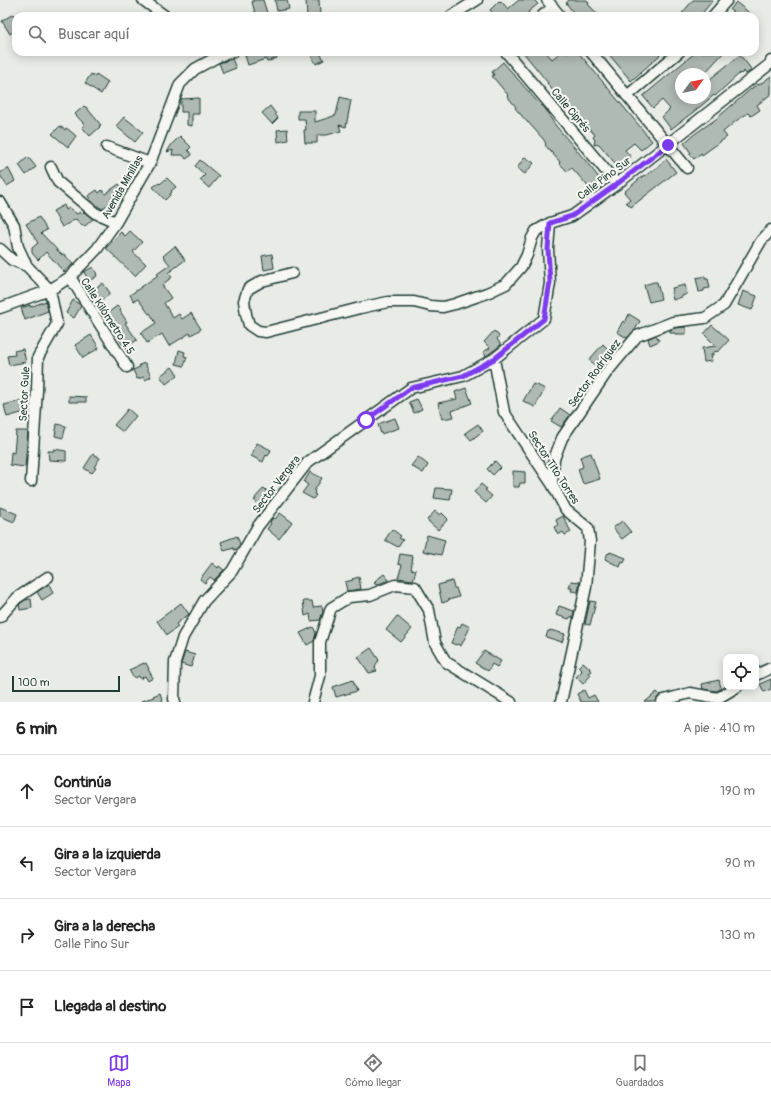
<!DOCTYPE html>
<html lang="es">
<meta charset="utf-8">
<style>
:root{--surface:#fff;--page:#f6f6f6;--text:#222;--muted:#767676;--line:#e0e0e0;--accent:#7c3aed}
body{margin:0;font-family:Pangolin,sans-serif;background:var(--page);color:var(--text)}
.controls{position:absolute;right:12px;bottom:12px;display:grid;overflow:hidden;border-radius:8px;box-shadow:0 2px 10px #0003}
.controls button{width:36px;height:36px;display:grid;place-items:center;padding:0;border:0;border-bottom:1px solid var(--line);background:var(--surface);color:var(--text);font:20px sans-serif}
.compass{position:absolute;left:675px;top:68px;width:36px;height:36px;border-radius:50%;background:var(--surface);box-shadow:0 2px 10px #0003;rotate:57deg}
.scale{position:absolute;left:12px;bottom:10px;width:108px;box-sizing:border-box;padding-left:4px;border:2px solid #1f3d34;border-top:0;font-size:11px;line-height:14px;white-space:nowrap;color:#1f3d34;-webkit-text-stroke:3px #f6f6f2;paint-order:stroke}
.stop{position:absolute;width:12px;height:12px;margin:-9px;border:3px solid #7c3aed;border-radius:50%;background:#fff}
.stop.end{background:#7c3aed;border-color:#fff;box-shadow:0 1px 4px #0008}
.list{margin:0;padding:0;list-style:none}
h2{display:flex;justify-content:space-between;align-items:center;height:52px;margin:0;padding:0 16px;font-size:17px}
h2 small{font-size:13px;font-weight:400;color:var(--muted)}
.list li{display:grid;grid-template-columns:26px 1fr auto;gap:12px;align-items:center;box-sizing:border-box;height:72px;padding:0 16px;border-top:1px solid var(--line)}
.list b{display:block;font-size:15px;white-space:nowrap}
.list p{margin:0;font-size:13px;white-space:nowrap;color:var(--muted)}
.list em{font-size:13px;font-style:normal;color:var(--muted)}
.icon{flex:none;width:22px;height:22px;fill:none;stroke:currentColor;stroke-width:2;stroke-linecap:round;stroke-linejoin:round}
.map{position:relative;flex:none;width:771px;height:702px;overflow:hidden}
.search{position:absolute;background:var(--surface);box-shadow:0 2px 10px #0003;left:12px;right:12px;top:12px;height:44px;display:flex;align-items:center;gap:10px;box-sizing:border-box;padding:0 14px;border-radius:12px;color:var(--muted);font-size:15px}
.sheet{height:340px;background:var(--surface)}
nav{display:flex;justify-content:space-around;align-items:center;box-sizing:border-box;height:56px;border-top:1px solid var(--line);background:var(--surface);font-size:11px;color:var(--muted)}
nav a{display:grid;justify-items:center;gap:2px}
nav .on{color:var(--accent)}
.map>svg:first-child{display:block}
</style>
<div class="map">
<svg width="771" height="702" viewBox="0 0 771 702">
<rect width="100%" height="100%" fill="#e9ebe7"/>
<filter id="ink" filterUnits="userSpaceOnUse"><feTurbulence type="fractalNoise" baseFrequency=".025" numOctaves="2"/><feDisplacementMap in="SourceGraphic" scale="8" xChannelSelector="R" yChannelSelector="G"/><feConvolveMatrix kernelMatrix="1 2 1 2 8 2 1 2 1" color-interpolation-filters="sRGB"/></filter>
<g filter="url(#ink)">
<!-- building -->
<path fill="#b0bab5" stroke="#1f3d34" d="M253 0H263L267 13 256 16 252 2H253Z
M275 0H287L289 9 277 11Z
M306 0H319L320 16H307Z
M519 0H534L538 4 528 12 531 16H495L490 10 499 1 500 2 501 1 508 9Z
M569 0H587L589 3 588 4 599 16H576L566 3Z
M693 0H713L700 16H680Z
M736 2 753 16H738L730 10Z
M13 14 16 19V30L10 34 2 21Z
M253 52H275L277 58 267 62 266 59 248 65 245 55Z
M309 52H319L324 60 316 64Z
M523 52H546L552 59 561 52H578L652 141 641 150 634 143 625 150 631 157 619 168 599 144 594 145 595 140 593 137 595 135 584 123 583 124 556 91 554 92 547 83H548Z
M607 52H657L660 55 631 81Z
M696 52H724L704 74H681V98H705V83L740 55 752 70 746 74 744 71 741 74 740 73 715 96 714 95 701 106 671 129 662 117 670 109 662 100 653 108 643 96Z
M232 59 236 68 223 73 219 63Z
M503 62 541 106 542 105 550 115 549 116 556 126 585 160 600 179 601 181 591 190 572 168 567 171 559 163 560 162 545 145 546 144 544 140 528 122V123L515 108 516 107 507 96 508 95 492 76 494 75 492 72Z
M91 74 95 76 96 74 108 82 101 94 85 83Z
M771 76V94L757 105 760 110 751 116 748 113 736 121 723 132 727 137 702 155 701 153 694 159 689 154 691 153 684 143 696 133 716 119 752 88 758 84 759 85Z
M340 97 351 100 346 127 339 125 341 131 327 135H317V143H305L304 130H306L305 119H298V111H315V122L328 118 336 115Z
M199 98V114H192V126L187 125V112H181V99Z
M84 106 85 107H86L101 125 99 126 100 127 90 136 82 127 85 125 75 114Z
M270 106 276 114H275L278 118 272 124 262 113Z
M124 117 143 132 135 142 116 126Z
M60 126 65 130 66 128 69 130 76 136 68 147 52 134Z
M287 129 288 140 278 142 277 130Z
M180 136 191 147 188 150 192 155 186 159 183 155H172L173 150 167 152 172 144Z
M28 157 36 167 26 175 19 165Z
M525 157 534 163 525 174 517 168Z
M666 159 676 172 631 207 626 202 630 199 624 192 644 175 645 176 660 165V164Z
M200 160 219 176 209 188 200 180 205 175 195 166Z
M8 168 15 181 7 186 0 175V173Z
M167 178 176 187 171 191 172 192 170 194V195L165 200 153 187 159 183 160 184Z
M119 184 125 192 121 198 112 203 111 202 102 209 92 202 88 196 97 190 99 193 102 190 105 194Z
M64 205 66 210 69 208 77 214 80 212 82 214 84 212 93 219 85 226 84 225 82 226 76 219 62 227 53 211Z
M39 217 47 230 41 233 62 255 64 254 73 264 64 272 46 252 38 260 32 253V248L38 243 26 224Z
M130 231 142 242 133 252 146 264 135 276 106 248 121 232 125 236Z
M175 246 185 260 168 273 172 277 162 285 171 298 164 303 173 318 179 314 182 319 191 313 201 329 191 335 190 333 169 346 162 334 147 343 141 333 156 323 150 313 149 314 138 299 134 301 130 295 158 275 157 274 170 265 163 256Z
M272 254 274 268 264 270 262 256Z
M93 267 97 274H96L97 276 89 281 84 272Z
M705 276V279H708L710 288 704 289V291L699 292 696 278Z
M654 282H657L661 299 649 302 644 285Z
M103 283 110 293H109V295L95 305 88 294Z
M685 285 687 294 682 296V297L673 300 671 292 673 291 672 288Z
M743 291 757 296 752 310 738 305Z
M73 300 79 304 81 306 74 318 66 313Z
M46 301 48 311 25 320 21 308 30 305V307Z
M117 306 121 310 120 311 127 322 125 323 137 340 125 348 117 336 121 333 110 324 104 316Z
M629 314 640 321 635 330 627 338 617 332 623 321 625 323Z
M712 325 729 340 719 351 713 352V355H711L712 361 704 362 702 348 716 346 704 334Z
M686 327V334H675V333H670V330L675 328Z
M494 331 499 336 497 339 501 345 486 356 483 352 490 348 484 342Z
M91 335 99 348 83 358 75 345Z
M656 335 659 341 650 345 648 339Z
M603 344 613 354 603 365 598 361 595 365 594 364 589 360Z
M23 349 26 362 9 365 7 356 15 355 14 351Z
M179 350 185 352 184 356 187 357 184 366 176 364Z
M145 363 151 377 145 380 144 377 137 379 133 370 140 367 139 365Z
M172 367 178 375 166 384 160 376Z
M533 384 537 386V385L545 389 535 407 523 401Z
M466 388 472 403 452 411 454 417 442 419 438 403 457 399 455 392Z
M69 396 86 397V402H69Z
M28 399 29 406V408H28V411L7 417 4 405Z
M417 399 422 409 414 413 409 402Z
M560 408 570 415 561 427 551 421Z
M128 409 136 416 123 432 114 425Z
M395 418 399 428 381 434 378 424Z
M57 424 66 426 63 438 55 436Z
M478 424 483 431 471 440 465 433Z
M16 431H28L25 467 10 465 11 452 14 453Z
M257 443 271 450 268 456 266 455 263 462 251 456Z
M54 449 66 451V461L49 460 48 451H54Z
M591 453 600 479 583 484 578 469 583 467 580 457Z
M93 454 100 458 94 467 96 468 92 473 91 472H90L84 468Z
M418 457 428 465 423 473 411 466Z
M495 461 501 467 493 475 487 469Z
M513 471 525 472V483H520L519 487H513Z
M310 472 322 478 314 491 315 492 314 494 316 495 313 499 302 493 308 485 304 482Z
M481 484 487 489 485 490 492 496 486 503 474 492Z
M264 488 273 497 263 509 254 500 256 499 255 498Z
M436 488 452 489 450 500 434 498Z
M0 507 17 514 14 522 0 516Z
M435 511 440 515 442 513 448 519 438 530 427 520Z
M280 513 292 522 279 539 267 529 271 523 270 522 273 518 275 519Z
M563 516 571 532 565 535 563 532 558 535 554 527 558 525 556 520Z
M622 521 631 532 622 539 613 528Z
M392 529 401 536 399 538 403 540 398 547 385 540Z
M427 535 445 540 441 555 423 551Z
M237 536 240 544 237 549 234 550V548L224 551 221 542Z
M610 552 626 558 624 563 622 562 620 567 605 559 608 553 609 554Z
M400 554 413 556 411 569 416 570 413 580 398 578 402 565 398 564Z
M212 563 218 568 219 566 224 570 214 580 210 577 205 583 200 579Z
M384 574 389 580 376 585 374 583 376 582 375 581Z
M359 577 361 589 347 591 345 582 353 580 352 579Z
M452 581 454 588H456L459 597 448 600V601L442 603 438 585Z
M571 581 580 582 578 592 571 591 572 588H569Z
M49 584 53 593 42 600 37 592Z
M31 599 32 608 20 610 19 605 21 603 25 600Z
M303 601H312L313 607 322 606 323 612 320 620 311 621 310 614 305 616Z
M590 601 596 602 590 625 585 624Z
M181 603 189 614 176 624 178 627 167 635 157 621Z
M559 606 574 611 573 617H570L569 619 556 615Z
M397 616 412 629 401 642 386 630Z
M462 623 470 627 461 646 457 644 456 645 451 643 458 626 460 627Z
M313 627 316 633 314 641 307 645 300 633Z
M550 630 565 634 562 642 546 637 548 631H550Z
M371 648 379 660H378L379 661 376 664 375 669 377 671 369 673 358 657Z
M484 651 501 661 497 667 492 664 488 671 475 663Z
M185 652 195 655 191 667 181 664Z
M583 662 590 668 589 669 592 671 589 673 591 675 583 684 576 677 582 671 578 667Z
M144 663V664L146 663 149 669H148L153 678 148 681 145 676 140 679 139 676 135 678V677H133L129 670Z
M771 679V689L764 692 760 684Z
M353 680 357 691 336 697 333 687Z
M719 680 721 688 717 691 703 689 702 684Z
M584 690 588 698 594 695 598 702H581L577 694Z
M657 692 660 695 657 698 656 702H645Z
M160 693 163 702H141V701L154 697 153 696Z"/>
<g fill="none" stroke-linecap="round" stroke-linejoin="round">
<!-- minor casing -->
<g stroke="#1f3d34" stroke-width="13">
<path id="minor" d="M143 0 165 16
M547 0 560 16
M451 16 477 0
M542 16 553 7
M713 16 727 0
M506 52 617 184
M591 52 687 168
M627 96 679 52
M107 147 150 163
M51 167 58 182 95 213 116 222
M0 202 14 225 18 247 27 266 50 290 57 324 38 357 37 390 31 481
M0 249 12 260 27 266
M292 273 262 281 248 289 244 301 246 314 249 325 258 331 266 332 360 308 388 302H414L430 306 443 307 455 304 487 293 506 284 521 267 527 255 532 238 536 231 550 223 572 216 617 184 770 64 771 61
M70 277 127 367
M0 308 50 290 70 277 97 249 116 222 150 163 180 84 195 69 219 56 233 52
M494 359 504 412 552 484 566 510 588 528 590 541 586 587 561 702
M552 484 554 459 562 438 607 372 637 336 673 322 705 318 724 305 761 241 771 230
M0 617 17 598 48 577
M756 675 771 668
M175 702 174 699 175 662 183 637 204 601 232 571 258 526 308 462 411 388 463 376 494 359 544 319 550 283 548 249 550 223
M313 702 320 676V642L331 608 349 597 370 595 395 585 415 587 429 610 435 643 446 662 511 702
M662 702 664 700 690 693 718 698 737 687"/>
</g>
<!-- minor -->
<use href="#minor" stroke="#f6f6f2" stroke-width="10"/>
</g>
</g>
<g fill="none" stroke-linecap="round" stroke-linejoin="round" filter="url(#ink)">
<!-- route -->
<path stroke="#7c3aed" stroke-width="5" d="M366 420 411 388 463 376 494 359 544 319 550 282 548 249 550 223 572 216 617 184 668 145"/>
</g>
<g text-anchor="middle" stroke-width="4" stroke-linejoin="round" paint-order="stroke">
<!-- street labels -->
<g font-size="11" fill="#1f3d34" stroke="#f6f6f2">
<text transform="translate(571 110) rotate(50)" y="4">Calle Ciprés</text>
<text transform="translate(604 178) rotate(-37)" y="4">Calle Pino Sur</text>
<text transform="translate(122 187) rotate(-60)" y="4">Avenida Minillas</text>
<text transform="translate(108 316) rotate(57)" y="4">Calle Kilómetro 4.5</text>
<text transform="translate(594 373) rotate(-54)" y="4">Sector Rodríguez</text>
<text transform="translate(24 394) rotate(-87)" y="4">Sector Gule</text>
<text transform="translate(554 467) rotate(57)" y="4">Sector Tito Torres</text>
<text transform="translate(276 484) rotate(-52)" y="4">Sector Vergara</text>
</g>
</g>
</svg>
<div class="controls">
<button><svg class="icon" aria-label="locate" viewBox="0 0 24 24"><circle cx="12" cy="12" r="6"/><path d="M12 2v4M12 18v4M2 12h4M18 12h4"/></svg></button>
</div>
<svg class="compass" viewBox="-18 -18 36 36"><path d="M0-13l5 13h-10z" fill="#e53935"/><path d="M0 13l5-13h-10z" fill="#767676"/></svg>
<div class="scale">100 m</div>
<div class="stop" style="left:366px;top:420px"></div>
<div class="stop end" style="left:668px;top:145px"></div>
<div class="search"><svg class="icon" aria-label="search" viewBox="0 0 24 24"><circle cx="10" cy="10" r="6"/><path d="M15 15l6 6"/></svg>Buscar aquí</div>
</div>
<section class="sheet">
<h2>6 min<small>A pie · 410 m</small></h2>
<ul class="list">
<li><svg class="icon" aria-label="ahead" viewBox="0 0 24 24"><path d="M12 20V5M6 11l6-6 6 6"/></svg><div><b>Continúa</b><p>Sector Vergara</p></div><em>190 m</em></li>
<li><svg class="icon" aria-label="left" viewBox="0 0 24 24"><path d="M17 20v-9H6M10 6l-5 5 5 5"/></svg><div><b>Gira a la izquierda</b><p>Sector Vergara</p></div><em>90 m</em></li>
<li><svg class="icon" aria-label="right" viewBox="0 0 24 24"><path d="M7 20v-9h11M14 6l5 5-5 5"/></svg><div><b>Gira a la derecha</b><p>Calle Pino Sur</p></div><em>130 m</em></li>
<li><svg class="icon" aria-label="arrive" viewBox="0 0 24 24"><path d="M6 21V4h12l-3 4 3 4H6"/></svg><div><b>Llegada al destino</b></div></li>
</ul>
</section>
<nav>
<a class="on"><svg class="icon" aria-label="map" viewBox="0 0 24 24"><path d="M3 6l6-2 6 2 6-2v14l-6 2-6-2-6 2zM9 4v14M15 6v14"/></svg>Mapa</a>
<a><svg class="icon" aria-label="directions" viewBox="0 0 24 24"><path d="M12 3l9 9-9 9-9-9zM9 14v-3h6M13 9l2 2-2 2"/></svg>Cómo llegar</a>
<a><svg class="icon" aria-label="saved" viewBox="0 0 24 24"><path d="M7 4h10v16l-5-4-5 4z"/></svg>Guardados</a>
</nav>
